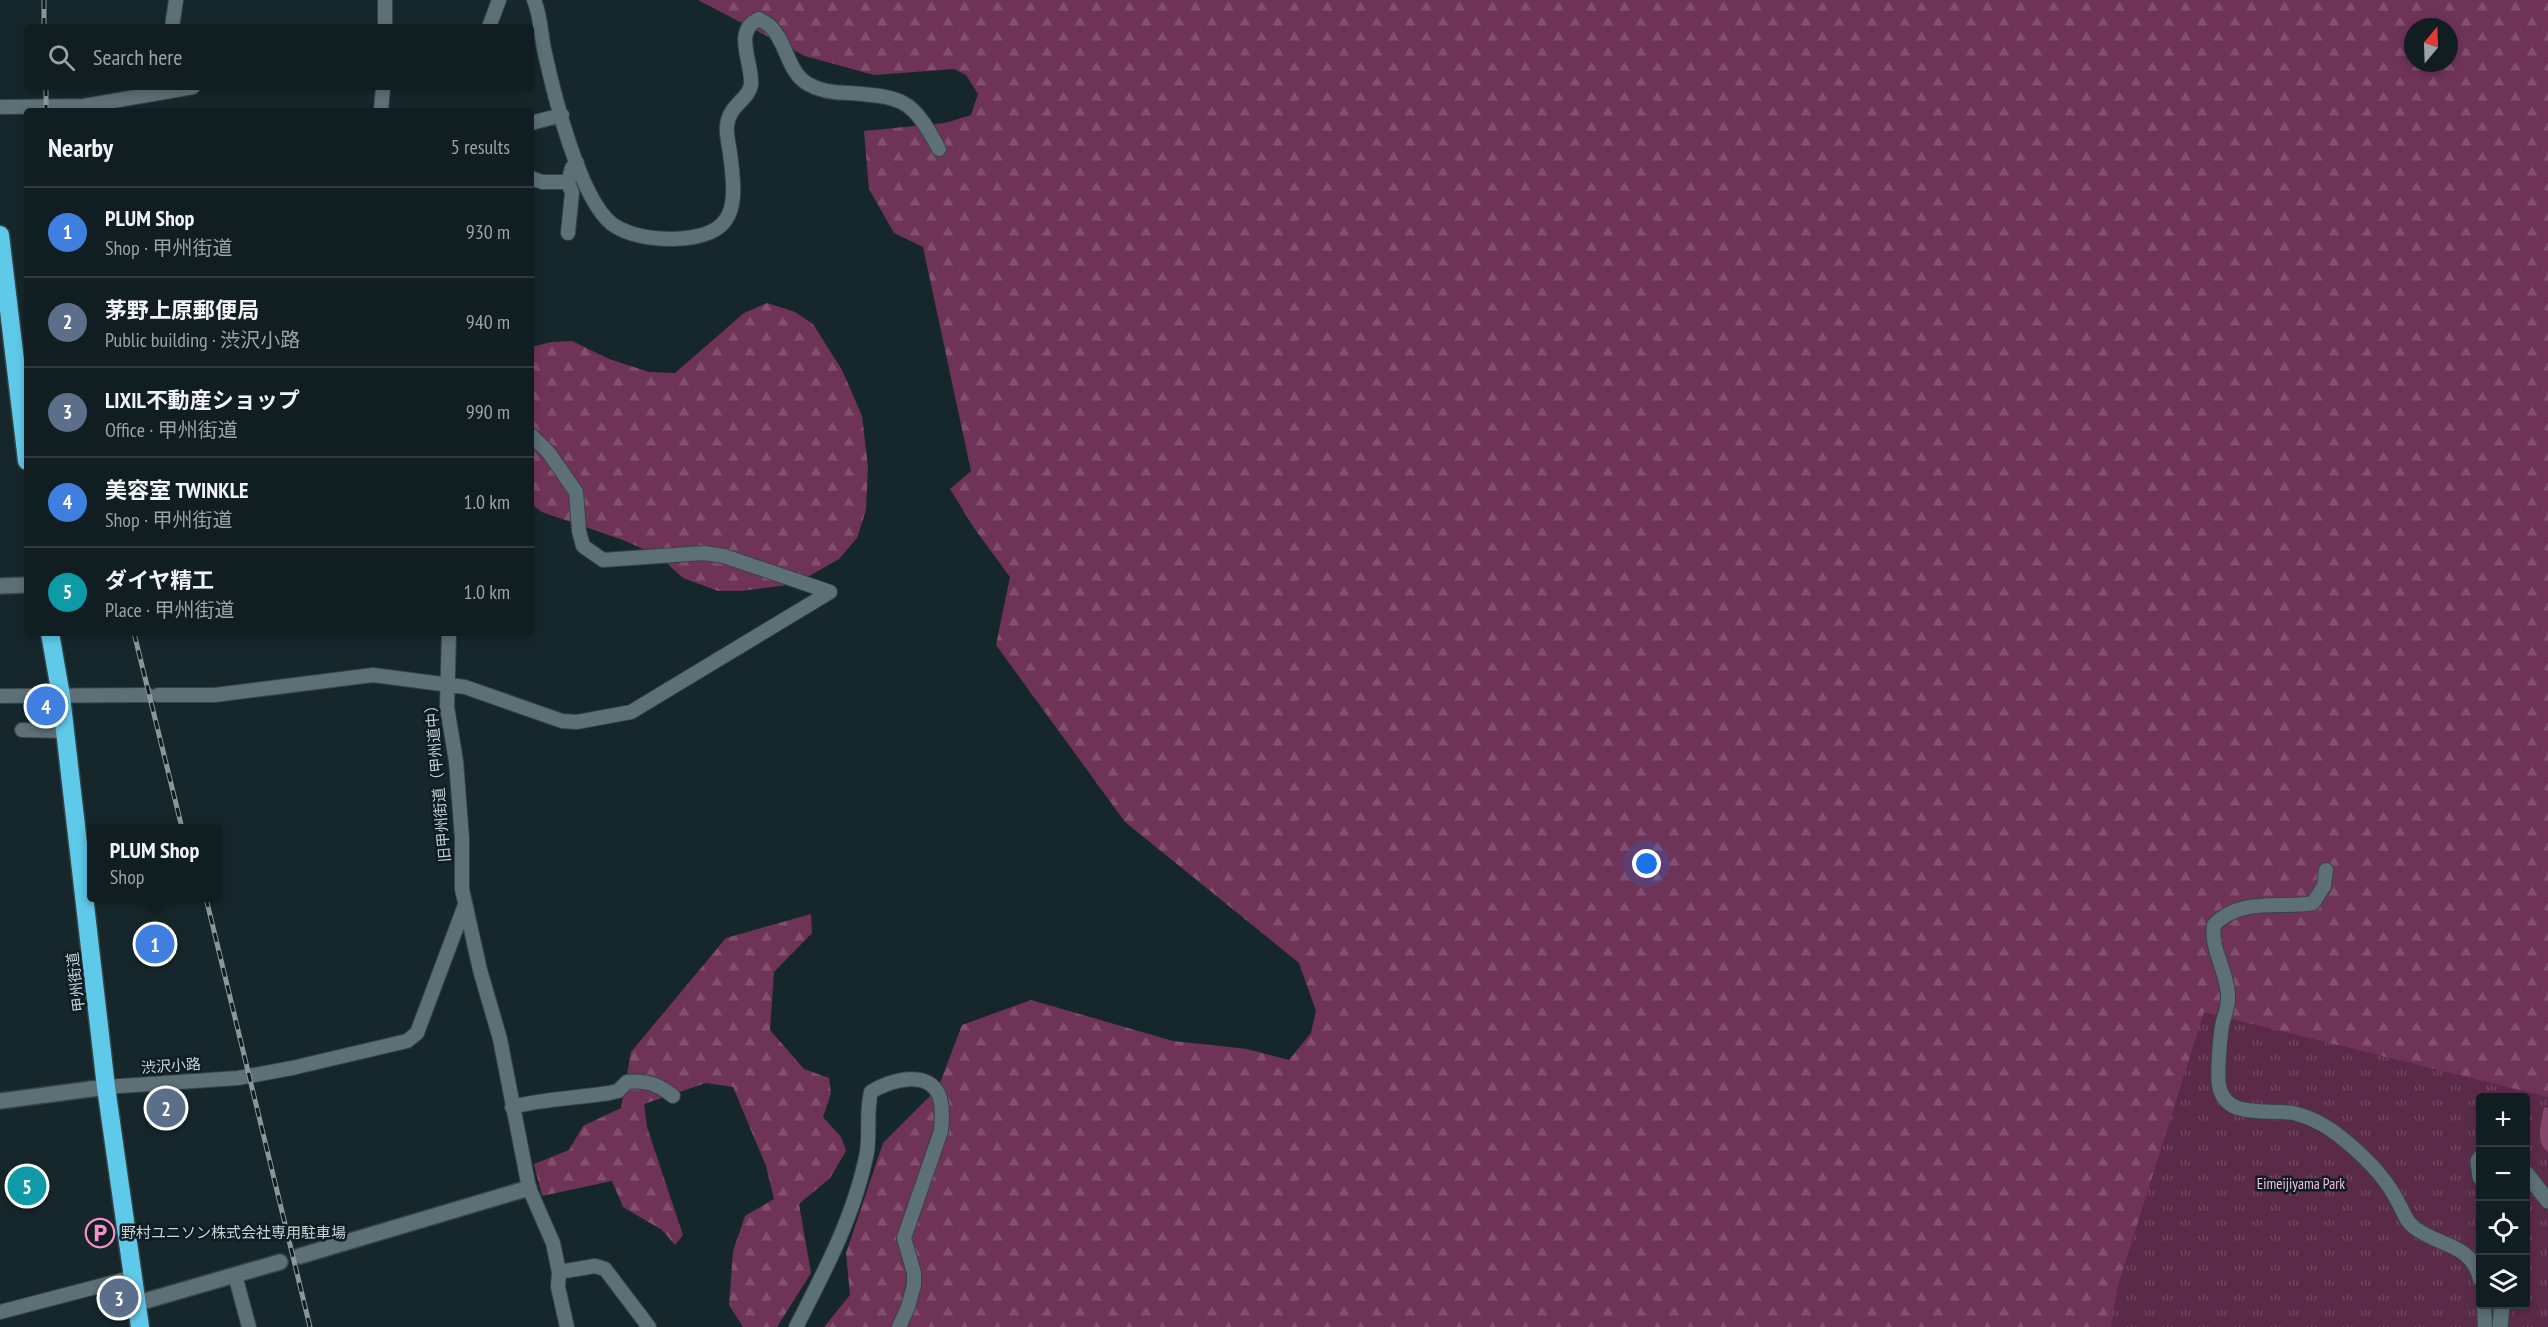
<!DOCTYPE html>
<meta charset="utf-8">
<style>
:root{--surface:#101d21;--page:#1e2a2e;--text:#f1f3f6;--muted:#9ca2a5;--line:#303b3f;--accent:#d93025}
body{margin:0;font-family:"PT Sans Narrow","Noto Sans JP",sans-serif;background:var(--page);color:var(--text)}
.controls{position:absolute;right:18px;bottom:18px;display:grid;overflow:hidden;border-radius:6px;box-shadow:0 3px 9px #0003}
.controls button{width:54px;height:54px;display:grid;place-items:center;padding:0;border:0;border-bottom:2px solid var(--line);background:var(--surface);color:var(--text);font:30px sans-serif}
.compass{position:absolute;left:2404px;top:18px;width:54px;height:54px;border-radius:50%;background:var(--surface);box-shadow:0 3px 9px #0003;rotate:19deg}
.you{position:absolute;left:1647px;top:864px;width:21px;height:21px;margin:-15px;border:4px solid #fff;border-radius:50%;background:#1a73e8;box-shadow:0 0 0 9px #1a73e833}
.badge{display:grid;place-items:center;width:39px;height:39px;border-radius:50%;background:var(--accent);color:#fff;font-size:20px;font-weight:700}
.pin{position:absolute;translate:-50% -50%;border:3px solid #fff;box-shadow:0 2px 6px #0006}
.popup{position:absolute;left:87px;top:824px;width:135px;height:78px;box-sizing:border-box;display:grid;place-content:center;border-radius:6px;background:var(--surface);filter:drop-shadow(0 2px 4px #0005);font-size:20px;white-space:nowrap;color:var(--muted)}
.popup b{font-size:22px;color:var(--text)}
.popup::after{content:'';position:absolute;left:50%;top:100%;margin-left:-12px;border:12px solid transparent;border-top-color:var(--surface)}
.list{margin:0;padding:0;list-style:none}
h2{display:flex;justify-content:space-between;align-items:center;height:78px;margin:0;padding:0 24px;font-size:26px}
h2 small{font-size:20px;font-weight:400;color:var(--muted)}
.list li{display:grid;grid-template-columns:39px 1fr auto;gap:18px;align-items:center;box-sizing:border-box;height:90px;padding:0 24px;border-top:2px solid var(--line)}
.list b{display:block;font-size:22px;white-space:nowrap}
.list p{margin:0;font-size:20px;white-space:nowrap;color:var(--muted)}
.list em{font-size:20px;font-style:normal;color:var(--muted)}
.icon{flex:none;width:33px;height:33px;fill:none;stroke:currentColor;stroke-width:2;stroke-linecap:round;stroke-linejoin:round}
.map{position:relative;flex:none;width:2548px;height:1327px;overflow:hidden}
.search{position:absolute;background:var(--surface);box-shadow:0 3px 9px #0003;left:24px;top:24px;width:510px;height:66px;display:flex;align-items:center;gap:15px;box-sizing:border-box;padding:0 21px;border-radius:6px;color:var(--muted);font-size:22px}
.panel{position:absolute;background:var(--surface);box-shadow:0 3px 9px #0003;left:24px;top:108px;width:510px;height:528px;border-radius:6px}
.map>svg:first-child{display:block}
</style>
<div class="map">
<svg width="2548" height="1327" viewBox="0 0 2548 1327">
<defs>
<pattern id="forest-firs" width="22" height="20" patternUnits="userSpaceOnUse" patternTransform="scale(1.5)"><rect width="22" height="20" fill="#6f3357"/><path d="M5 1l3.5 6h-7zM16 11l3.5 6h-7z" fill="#82506e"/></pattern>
<pattern id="park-tufts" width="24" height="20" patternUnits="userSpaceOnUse" patternTransform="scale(1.5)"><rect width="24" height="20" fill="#5b2a48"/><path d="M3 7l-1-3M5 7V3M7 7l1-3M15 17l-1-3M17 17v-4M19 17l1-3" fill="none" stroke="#714862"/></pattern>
</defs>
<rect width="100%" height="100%" fill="#16272c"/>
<!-- forest -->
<path fill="url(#forest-firs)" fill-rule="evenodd" d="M698 0H2548V1327H824L850 1295 846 1253 883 1143 938 1088 962 1025 1031 1000 1173 1041 1247 1049 1289 1060 1311 1033 1316 1011 1299 963 1125 822 996 645 1010 577 974 528 950 489 971 471 923 247 894 233 869 189 864 131 945 123 971 115 978 94 966 75 954 69 874 75 805 56ZM2413 27H2449V63H2413ZM2480 1098H2526V1304H2480Z
M767 303 795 312 813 324 842 370 862 416 868 467 866 510 857 538 839 559 795 584 742 591H718L683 578 659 556 623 540 542 512 531 504V347L552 342 572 341 609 359 649 372 675 373 744 313Z
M811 914 812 933 774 972 770 1030 804 1069 829 1078 831 1093 823 1117 841 1137 846 1151 830 1178 799 1204 811 1273 777 1327H743L729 1305 733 1251 745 1216 774 1199 766 1166 733 1087 706 1083 644 1104 647 1127 683 1235 675 1245 662 1230 623 1207 612 1181 542 1196 534 1164 569 1150 583 1126 621 1108 631 1052 726 938Z"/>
<!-- park -->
<path fill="url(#park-tufts)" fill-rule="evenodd" d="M2204 1012 2548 1097V1327H2111L2117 1289ZM2480 1098H2526V1304H2480Z"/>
<!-- water -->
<path fill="#85466b" d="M2544 1107 2548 1108V1152C2534 1141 2542 1122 2544 1107Z"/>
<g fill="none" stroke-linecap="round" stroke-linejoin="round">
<!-- street casing -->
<g stroke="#364347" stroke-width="16">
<path id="street" d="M385 0V27
M534 0C540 13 541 34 544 49 553 91 579 198 612 224 629 236 653 239 673 239 738 237 737 206 730 153 729 145 726 135 727 126 729 104 748 101 751 85 753 63 732 31 759 19 762 21 767 23 770 26 787 42 787 72 808 84 820 91 836 93 849 93 904 97 912 99 939 149
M172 27 176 0
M489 27 499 0
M0 107 84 106 193 87
M381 111 383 87
M531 123 562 115
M531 178 542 182H568L572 168 577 163
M568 233 572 193 568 182
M531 435 549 453 576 492 579 531 583 546 603 560 704 553 724 556 830 592
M449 633 447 707 456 761 462 838V889L480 970 500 1039 529 1188 553 1243 559 1272 558 1287 567 1327
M158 695H215L373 675 465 687 562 721 577 722 631 712 830 592
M0 696 148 695
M22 730 64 731
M2326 870 2324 886 2313 903C2280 909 2240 897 2214 925 2210 951 2229 973 2228 999 2228 1009 2224 1016 2222 1026 2220 1038 2217 1073 2219 1085 2225 1122 2271 1107 2297 1114 2316 1119 2333 1130 2348 1143 2367 1159 2387 1180 2398 1202 2404 1212 2405 1221 2415 1228 2440 1247 2471 1243 2480 1279
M106 1087 238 1078 292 1068 407 1041 417 1033 465 905
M512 1107C544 1099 576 1098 609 1093L618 1091 627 1082C646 1080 658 1084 673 1096
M559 1272 595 1266 605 1269 649 1327
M235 1275 249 1327
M2484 1304 2485 1327
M0 1312 134 1277
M796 1327C825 1271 855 1214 867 1152 870 1132 866 1112 871 1092 889 1080 931 1068 940 1098 943 1109 942 1120 941 1131L904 1238 914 1273V1285L908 1307 899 1327"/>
</g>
<!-- secondary casing -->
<g stroke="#364347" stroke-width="18">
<path id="secondary" d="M0 586 27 585
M0 1101 106 1087
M2480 1158 2478 1161 2480 1177
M2526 1173 2548 1201
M300 1256 529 1188
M138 1303 280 1262
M2500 1327 2502 1304"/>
</g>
<!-- highway casing -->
<g stroke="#364347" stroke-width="21">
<path id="highway" d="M0 235 27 461
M50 633 61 696 106 1087 140 1327"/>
</g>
<!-- street -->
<use href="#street" stroke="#5d7076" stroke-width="14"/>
<!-- secondary -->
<use href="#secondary" stroke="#5d7076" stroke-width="15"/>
<!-- highway -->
<use href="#highway" stroke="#5fc9ea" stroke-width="18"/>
<!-- rail casing -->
<g stroke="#8a969a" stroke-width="5">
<path id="rail" d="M44 0V27
M46 87V111
M134 633 182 828
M206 898 310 1327"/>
</g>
<!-- rail -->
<use href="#rail" stroke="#0d1d23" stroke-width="3" stroke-dasharray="9" stroke-linecap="butt"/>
</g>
<!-- icons -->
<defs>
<g id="parking-ring" transform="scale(1.5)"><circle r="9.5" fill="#0d1d23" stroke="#f890cc" stroke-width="1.5"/><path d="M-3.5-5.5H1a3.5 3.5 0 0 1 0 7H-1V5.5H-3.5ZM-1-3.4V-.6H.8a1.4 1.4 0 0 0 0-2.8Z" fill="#f890cc"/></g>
</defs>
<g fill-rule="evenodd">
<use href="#parking-ring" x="100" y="1233"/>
</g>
<g text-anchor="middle" stroke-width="5" stroke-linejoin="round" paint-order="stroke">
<!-- street labels -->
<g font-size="15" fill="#cad4d7" stroke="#0d1d23">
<text transform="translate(438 780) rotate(-95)" y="5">旧甲州街道（甲州道中）</text>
<text transform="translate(76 982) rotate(-97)" y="5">甲州街道</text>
<text transform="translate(171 1066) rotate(-4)" y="5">渋沢小路</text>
</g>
<!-- park labels -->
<g font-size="15" fill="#f7bedd" stroke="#0d1d23">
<text x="2301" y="1189">Eimeijiyama Park</text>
</g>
<!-- poi labels -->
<g font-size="15" fill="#cad4d7" stroke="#0d1d23" text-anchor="start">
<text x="121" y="1238">野村ユニソン株式会社専用駐車場</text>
</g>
</g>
</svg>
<div class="controls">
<button>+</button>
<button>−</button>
<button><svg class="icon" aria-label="locate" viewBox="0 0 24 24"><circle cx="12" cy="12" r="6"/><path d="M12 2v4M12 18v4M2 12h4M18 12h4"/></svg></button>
<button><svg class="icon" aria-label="layers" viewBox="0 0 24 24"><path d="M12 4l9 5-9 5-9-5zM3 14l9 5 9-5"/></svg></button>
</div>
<svg class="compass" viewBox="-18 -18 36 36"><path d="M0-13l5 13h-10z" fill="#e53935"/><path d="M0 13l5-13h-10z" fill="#9ca2a5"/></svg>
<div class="you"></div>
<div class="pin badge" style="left:155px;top:944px;background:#3f7fe0">1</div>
<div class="popup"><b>PLUM Shop</b>Shop</div>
<div class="pin badge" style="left:166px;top:1108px;background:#5c6f8a">2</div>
<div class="pin badge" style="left:119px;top:1298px;background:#5c6f8a">3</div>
<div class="pin badge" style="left:46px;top:706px;background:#3f7fe0">4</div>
<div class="pin badge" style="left:27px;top:1186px;background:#0f9aa8">5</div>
<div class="search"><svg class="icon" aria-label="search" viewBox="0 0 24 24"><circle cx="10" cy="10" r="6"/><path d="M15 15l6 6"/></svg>Search here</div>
<section class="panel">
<h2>Nearby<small>5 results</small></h2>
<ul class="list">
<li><span class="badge" style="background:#3f7fe0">1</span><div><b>PLUM Shop</b><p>Shop · 甲州街道</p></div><em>930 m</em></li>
<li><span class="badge" style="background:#5c6f8a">2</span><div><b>茅野上原郵便局</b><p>Public building · 渋沢小路</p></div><em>940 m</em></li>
<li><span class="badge" style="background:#5c6f8a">3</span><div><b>LIXIL不動産ショップ</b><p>Office · 甲州街道</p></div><em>990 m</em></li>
<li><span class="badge" style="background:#3f7fe0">4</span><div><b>美容室 TWINKLE</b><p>Shop · 甲州街道</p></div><em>1.0 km</em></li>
<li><span class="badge" style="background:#0f9aa8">5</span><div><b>ダイヤ精工</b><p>Place · 甲州街道</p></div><em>1.0 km</em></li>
</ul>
</section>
</div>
